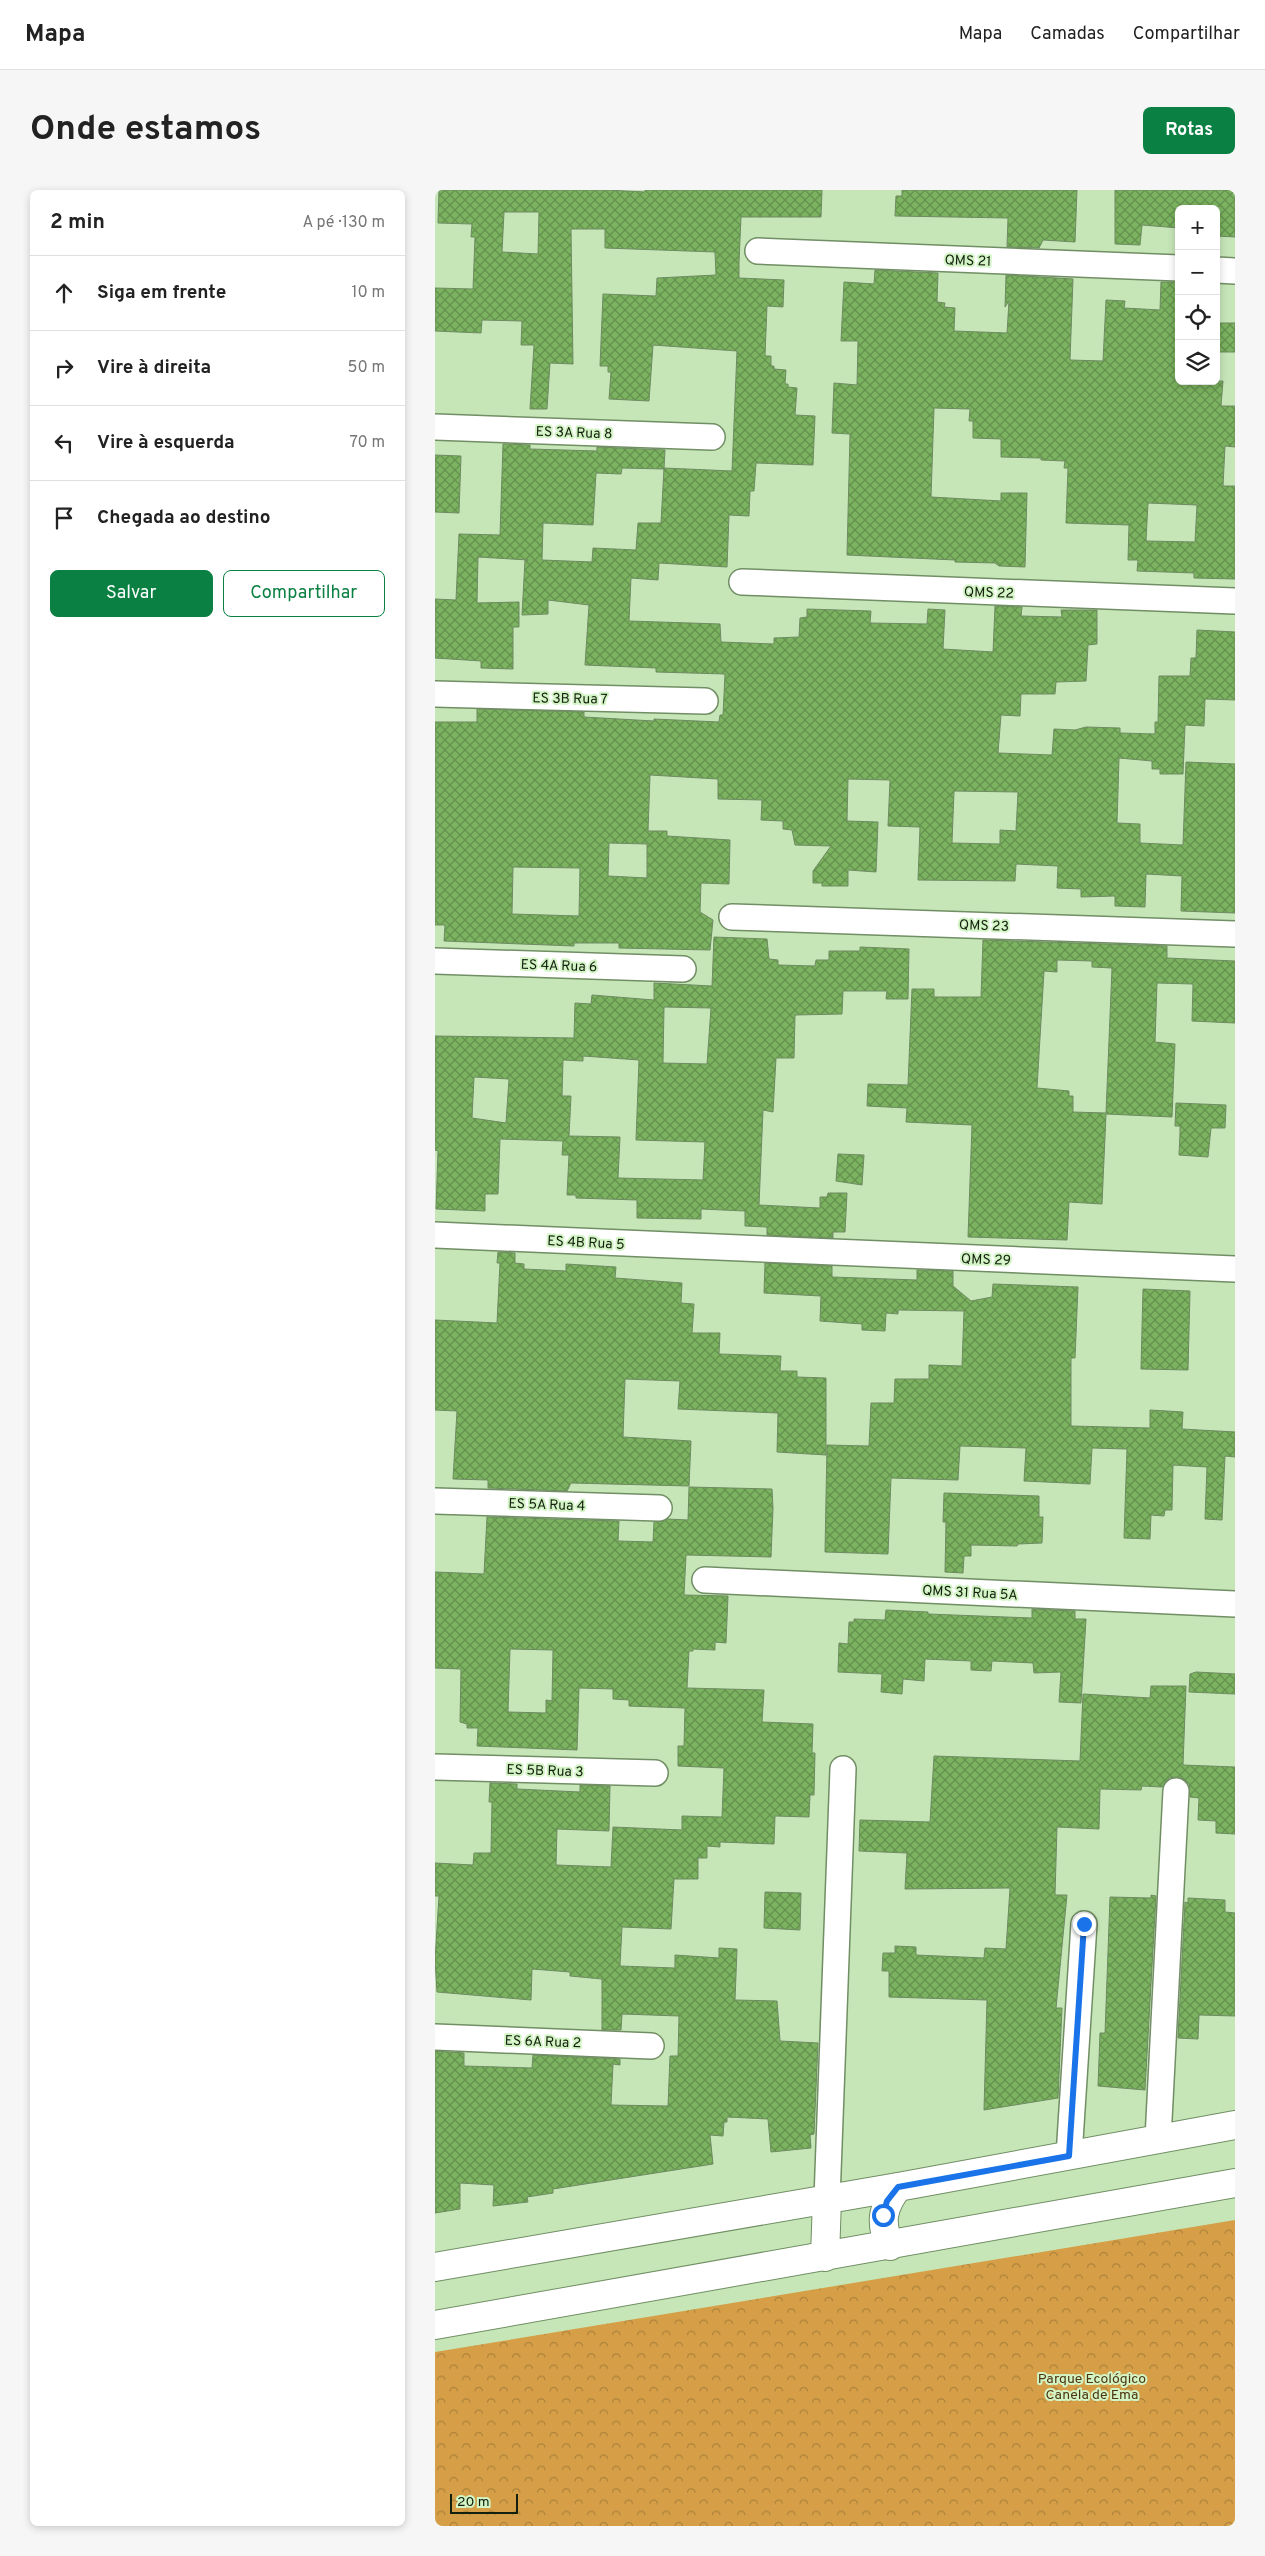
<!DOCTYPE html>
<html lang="pt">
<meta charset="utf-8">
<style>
:root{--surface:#fff;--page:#f6f6f6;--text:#222;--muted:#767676;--line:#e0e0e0;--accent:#0b8043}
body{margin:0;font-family:Overpass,sans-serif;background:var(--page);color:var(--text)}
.controls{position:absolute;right:15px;top:15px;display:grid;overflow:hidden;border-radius:8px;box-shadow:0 2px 8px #0003}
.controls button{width:45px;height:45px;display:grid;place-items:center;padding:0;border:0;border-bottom:1px solid var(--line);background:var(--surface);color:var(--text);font:25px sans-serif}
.scale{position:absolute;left:15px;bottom:12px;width:68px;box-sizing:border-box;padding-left:5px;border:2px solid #14200e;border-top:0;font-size:14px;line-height:18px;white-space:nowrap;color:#14200e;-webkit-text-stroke:4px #d3f4c5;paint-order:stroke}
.stop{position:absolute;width:15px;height:15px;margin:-11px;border:4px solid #1a73e8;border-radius:50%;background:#fff}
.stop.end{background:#1a73e8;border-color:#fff;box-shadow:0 1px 5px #0008}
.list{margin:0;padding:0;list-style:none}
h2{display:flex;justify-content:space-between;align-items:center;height:65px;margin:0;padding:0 20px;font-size:21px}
h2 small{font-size:16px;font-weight:400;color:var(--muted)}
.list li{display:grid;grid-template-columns:32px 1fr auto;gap:15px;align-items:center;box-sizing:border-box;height:75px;padding:0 20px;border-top:1px solid var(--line)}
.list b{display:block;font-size:19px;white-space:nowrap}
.list em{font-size:16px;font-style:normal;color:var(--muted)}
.actions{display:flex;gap:10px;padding:15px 20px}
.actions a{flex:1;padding:11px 0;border:1px solid var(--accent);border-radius:8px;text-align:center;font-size:18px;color:var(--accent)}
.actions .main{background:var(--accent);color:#fff}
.icon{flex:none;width:28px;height:28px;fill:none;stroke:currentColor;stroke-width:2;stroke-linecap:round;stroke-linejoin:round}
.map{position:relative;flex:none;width:800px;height:2336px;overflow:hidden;border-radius:8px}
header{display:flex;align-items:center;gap:30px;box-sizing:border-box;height:70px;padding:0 25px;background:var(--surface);border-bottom:1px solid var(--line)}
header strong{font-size:24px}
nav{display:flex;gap:28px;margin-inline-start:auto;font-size:18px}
.intro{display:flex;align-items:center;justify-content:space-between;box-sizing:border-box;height:120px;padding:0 30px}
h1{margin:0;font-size:35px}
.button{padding:12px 22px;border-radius:8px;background:var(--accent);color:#fff;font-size:18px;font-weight:700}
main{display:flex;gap:30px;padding:0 30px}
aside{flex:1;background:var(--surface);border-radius:8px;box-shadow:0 2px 8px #0003}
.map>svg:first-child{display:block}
</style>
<header>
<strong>Mapa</strong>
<nav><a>Mapa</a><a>Camadas</a><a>Compartilhar</a></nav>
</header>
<div class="intro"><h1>Onde estamos</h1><a class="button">Rotas</a></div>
<main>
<aside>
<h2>2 min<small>A pé · 130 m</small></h2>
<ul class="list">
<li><svg class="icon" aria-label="ahead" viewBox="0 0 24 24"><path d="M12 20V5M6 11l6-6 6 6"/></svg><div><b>Siga em frente</b></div><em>10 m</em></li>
<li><svg class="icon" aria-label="right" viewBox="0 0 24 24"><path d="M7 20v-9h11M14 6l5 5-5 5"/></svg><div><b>Vire à direita</b></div><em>50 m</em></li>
<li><svg class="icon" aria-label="left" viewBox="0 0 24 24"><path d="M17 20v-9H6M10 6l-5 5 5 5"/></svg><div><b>Vire à esquerda</b></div><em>70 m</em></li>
<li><svg class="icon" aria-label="arrive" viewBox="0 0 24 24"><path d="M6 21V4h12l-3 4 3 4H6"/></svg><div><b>Chegada ao destino</b></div></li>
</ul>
<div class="actions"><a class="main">Salvar</a><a>Compartilhar</a></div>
</aside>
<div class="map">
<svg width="800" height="2336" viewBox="0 0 800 2336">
<defs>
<pattern id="park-crowns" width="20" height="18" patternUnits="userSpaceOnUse" patternTransform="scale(1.25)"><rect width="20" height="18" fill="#d69f47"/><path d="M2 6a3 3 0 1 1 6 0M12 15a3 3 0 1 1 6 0" fill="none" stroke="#ac813a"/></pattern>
<pattern id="building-cross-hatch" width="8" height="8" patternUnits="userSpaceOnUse" patternTransform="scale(1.25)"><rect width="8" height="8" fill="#7bb360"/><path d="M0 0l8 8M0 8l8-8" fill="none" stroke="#64914e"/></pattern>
</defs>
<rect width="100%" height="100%" fill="#c6e6b8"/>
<!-- park -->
<path fill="url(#park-crowns)" d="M800 2030V2336H0V2162Z"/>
<!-- building -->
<path fill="url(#building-cross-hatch)" stroke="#6e8b61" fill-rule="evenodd" d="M4 0H172L210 2V0H387L386 27H306L304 72V88L349 90 348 117 332 116 330 166H336V176H339V179L351 180 350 194H353V197L362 198 360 225 380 226 378 275 321 273 319 301H315L314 326 294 325 292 377 224 373 223 390 196 388 194 431 285 434 286 452 339 454V448L364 447 365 428 372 427V419L436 421 435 433 492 434 493 419 510 420 508 459 558 462 560 416 587 417 586 426 627 427 626 420H662V454L653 455 651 491 621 492 620 504H586L585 526 566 525 563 563 617 565 619 539 640 540 651 537 685 538V543L720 544V532H723L724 486H755L756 468H761L762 440 800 442V510L770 509 769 536 750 535 748 584H725V579H717V571L684 568 682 633 705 634V653L748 655 751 572 800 574V723L746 721 747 686 711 684 710 717 680 716V706L646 707V699L622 698 623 676 581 674 580 691 483 690 485 637 453 636 455 590 413 589 412 631 443 632 441 682 413 680V696H387V693H378V681L396 656 360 655 357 640 348 639V631L326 630 327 610 283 609V589L215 585 213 641H232V646L295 650 294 694 266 693 265 722 278 730 275 760 184 758V753H139V756L9 751 10 735H0V532H42V519L149 522V527L219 531V529L284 532 285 525H288L290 484 221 482V478L150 475 154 415 113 410V424L87 425 90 370H93L43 367 42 413 84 412V437H78V479L46 478V471L0 468V409L21 410 24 344 65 345 68 254 95 255V259L162 261V257L230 260 229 279 187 278 186 284 161 283 158 335 108 333 107 370 157 372 158 358 201 360 203 333H226L229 278 297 281 302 161 218 155 214 211 174 209 176 182H173V176H165L168 104 221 106 222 88 281 85 280 62 170 58V39H136L138 174 115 173 112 219H95L99 155H86L87 131 47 130 46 143 0 141V98L38 99 40 47H36L37 34 3 33ZM69 22H104L103 64 67 62ZM519 601 583 602 581 641 565 640V654L517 653ZM174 653 212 654V688L173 686ZM78 677 145 678 144 726 77 724Z
M467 0H642L640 52 608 50 604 58 572 57 573 28 460 26 461 6H467Z
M680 0H800V47L781 46V19H744V38L707 35 705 55 680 54Z
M440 80 503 83 502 112 510 113 509 117 520 118 519 141 572 143 574 111 570 117 571 85 638 89 635 170 668 171 671 110 690 111 689 118 725 120 726 92H744V191H788L786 216H800V257L790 256 788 296H800V389L759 388V383L702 381 703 370H693L694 335 631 333 633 278H629L630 271 606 270V268L566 267V249L538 248V231H534L535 219 499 218 496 307 566 311V303H592L590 377 564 376 560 373 520 372V370L412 365 415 244 397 243 399 193 422 195 423 151H406L409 92 439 94ZM713 313 762 315 760 352 711 351Z
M781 133H800V162H781Z
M0 265 26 266 24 323 0 322Z
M279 747 332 749 334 769 343 770V775L380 776 381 770H394V761H425V757L474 759 473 809H451L452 801H408L407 824 360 825 359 868H341L338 922 328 920 324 1015 385 1018V1007H392L393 1003H412L410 1042H398V1048L332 1045V1037L310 1036V1021L266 1019V1029L202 1028V1010L141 1008V1005H132L134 965H127L128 951 65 949 63 1004H50V1021L1 1019 3 961 0 960V846L139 848 140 813 156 814 157 805 219 810V793L277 796ZM229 817 276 818 272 874 228 873ZM148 866 204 870 201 950 270 952 268 990 183 988 185 947 134 946 136 906H127L128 870 148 871ZM39 887 74 889 71 933 37 928Z
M548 750 732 756V768L800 771V833L757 831 758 794 722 793 720 852 740 854 737 927 671 924 667 1014 634 1012 632 1050 533 1047 537 935 471 932 472 918 432 916 433 894 473 895 477 799H499V807H546ZM622 770 657 771V777L677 778 671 923 638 922V906H634V901L602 898 609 781 622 782Z
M741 913 791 915 790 938H776L773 967 744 965 745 943V936H740Z
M403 964 429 965 427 995 401 991Z
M63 1062 80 1063V1073L89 1074V1079L131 1081V1074L181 1077 180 1088 247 1093 246 1113 259 1114 257 1143H285L284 1164 346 1166 345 1181H362V1187L391 1188V1265L342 1262 343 1223 243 1219 245 1191 190 1189 188 1247 256 1251 254 1296 136 1293 132 1301 53 1298V1290L18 1289 22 1221 0 1220V1130L62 1133 65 1073H62Z
M330 1073 397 1076V1087L482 1090V1080L518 1081V1096L536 1111 557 1107 558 1094 643 1097 640 1168H636V1236L715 1238V1220L748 1222 747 1239 800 1242V1267L790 1266 787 1330 770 1329 772 1277 738 1275 737 1320H730L729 1326 716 1325 715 1349 689 1348 692 1259 657 1258 655 1294 589 1291 591 1258 525 1256 523 1290 456 1288 453 1364 390 1362 392 1255 434 1256 436 1213H459L460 1189H494V1175L527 1176 529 1121 463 1120V1124L451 1123 450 1141 427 1140V1134L385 1131 386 1106 329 1103Z
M708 1099 755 1101 753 1180 706 1179Z
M254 1297 337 1299 338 1318 336 1367 251 1365 249 1405 293 1406 291 1453 280 1452V1460L258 1459V1461H254L252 1498 329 1500 327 1532 378 1534 377 1563H380L379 1605H375L374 1627 340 1626 339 1654 285 1652V1657L272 1656V1668H263V1689H239L236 1739 187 1737 185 1776 240 1778V1765L284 1768V1758L302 1759 300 1810 342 1811 345 1851 383 1853 379 1944 375 1945 376 1958 336 1962 333 1929 292 1927V1932H289L288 1946 275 1945 278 1974 118 1999V2003L92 2007 93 2012 58 2016 59 1995 25 1993V2019L0 2023V1861L29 1863V1876L97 1878 98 1865 185 1869V1875L178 1874 176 1915 233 1916 235 1866H243L244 1826 187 1824 186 1840H167V1789L135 1786V1782L97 1779 96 1810 2 1802 0 1770 4 1706H0V1673L38 1675 39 1663H56L57 1612H54L55 1593 82 1594V1599L145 1602V1595L175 1596 174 1641 122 1639 121 1675 176 1677 178 1637 247 1640V1626L287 1627 289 1578 243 1576V1556H249L250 1518 194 1516V1510L178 1509V1499L144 1498 142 1560 42 1556 43 1538H32V1534L25 1532 26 1479 0 1478V1382L49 1384 52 1327 184 1331 183 1351 218 1352 219 1332 232 1329 253 1330ZM75 1459 118 1460 117 1511 111 1510V1523L73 1522Z
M509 1303 604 1306V1327H608L607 1353 583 1354 582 1356 536 1355V1366H529L528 1383 510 1382 511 1332H508Z
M597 1419 640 1421V1429H651L646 1513 624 1512 626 1482 599 1483 598 1473 557 1471 556 1481 536 1480V1471L490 1469 489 1491 468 1489 467 1504 446 1502 447 1484 403 1482 404 1453 413 1454 414 1432H419V1429L450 1430 451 1420 493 1422V1424L597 1428Z
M761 1482 800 1484V1504L754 1502 755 1484Z
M716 1496H751L748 1575 800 1577V1644L781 1643V1631L763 1630 764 1608 755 1607 754 1594 748 1589 741 1587 734 1588 727 1597 707 1596 706 1600 665 1599 664 1639 622 1637 620 1705H632L621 1818H627L623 1908 549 1920 552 1810 454 1807V1781H447L448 1763H460V1756L481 1757V1765L549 1768 550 1758 571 1759 575 1698 470 1699 472 1663 424 1661 425 1630 495 1632 499 1566 645 1571 648 1504 715 1508Z
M330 1702 366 1703 365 1740 329 1738Z
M716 1705 721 1706 710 1900 663 1896 665 1843H670L675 1707 716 1708Z
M753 1708 790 1710V1722L800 1723V1826L764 1825 763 1849 743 1848 750 1712 753 1713Z"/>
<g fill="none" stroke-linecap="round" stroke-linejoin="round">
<!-- minor casing -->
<g stroke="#718e64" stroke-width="28">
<path id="minor" d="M323 61 744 78
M781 80 800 81
M0 237 277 247
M307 392 800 411
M0 504 270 511
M297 727 800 744
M0 771 248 779
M0 1045 800 1079
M0 1311 224 1318
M270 1390 800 1414
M0 1577 220 1583
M0 1847 216 1856
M723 1949 741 1601
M634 1966 649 1734
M392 2009 408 1579"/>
</g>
<!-- major casing -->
<g stroke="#718e64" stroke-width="30">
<path id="major" d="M455 2056C444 2032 448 2016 463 1997
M390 2067 392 2009
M0 2077 463 1997 800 1935
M0 2135 800 1993"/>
</g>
<!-- minor -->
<use href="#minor" stroke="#fff" stroke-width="25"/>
<!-- major -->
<use href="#major" stroke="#fff" stroke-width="28"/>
</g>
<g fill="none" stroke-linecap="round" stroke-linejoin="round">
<!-- route -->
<path stroke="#1a73e8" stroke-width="6" d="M448 2025 452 2011 463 1997 634 1966 649 1734"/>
</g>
<g text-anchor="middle" stroke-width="4" stroke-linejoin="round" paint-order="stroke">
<!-- street labels -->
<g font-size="14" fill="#14200e" stroke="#d3f4c5">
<text transform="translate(533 70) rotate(2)" y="5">QMS 21</text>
<text transform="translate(139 242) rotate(2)" y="5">ES 3A Rua 8</text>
<text transform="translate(554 402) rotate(2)" y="5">QMS 22</text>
<text transform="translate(135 508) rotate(1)" y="5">ES 3B Rua 7</text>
<text transform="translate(549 735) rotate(2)" y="5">QMS 23</text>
<text transform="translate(124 775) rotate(2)" y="5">ES 4A Rua 6</text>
<text transform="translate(151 1052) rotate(3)" y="5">ES 4B Rua 5</text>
<text transform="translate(551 1069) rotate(2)" y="5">QMS 29</text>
<text transform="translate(112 1314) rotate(2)" y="5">ES 5A Rua 4</text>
<text transform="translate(535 1402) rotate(3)" y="5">QMS 31 Rua 5A</text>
<text transform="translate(110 1580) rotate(2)" y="5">ES 5B Rua 3</text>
<text transform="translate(108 1851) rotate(2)" y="5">ES 6A Rua 2</text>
</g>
<!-- park labels -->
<g font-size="14" fill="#4d350d" stroke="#d3f4c5">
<text x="657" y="2193">Parque Ecológico<tspan x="657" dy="16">Canela de Ema</tspan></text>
</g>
</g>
</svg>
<div class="controls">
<button>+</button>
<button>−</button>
<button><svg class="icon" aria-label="locate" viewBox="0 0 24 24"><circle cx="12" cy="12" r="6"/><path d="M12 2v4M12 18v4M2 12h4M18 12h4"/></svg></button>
<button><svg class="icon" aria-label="layers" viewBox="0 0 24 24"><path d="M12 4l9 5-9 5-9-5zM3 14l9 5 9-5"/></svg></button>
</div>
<div class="scale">20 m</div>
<div class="stop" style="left:448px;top:2025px"></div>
<div class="stop end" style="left:649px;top:1734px"></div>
</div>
</main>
